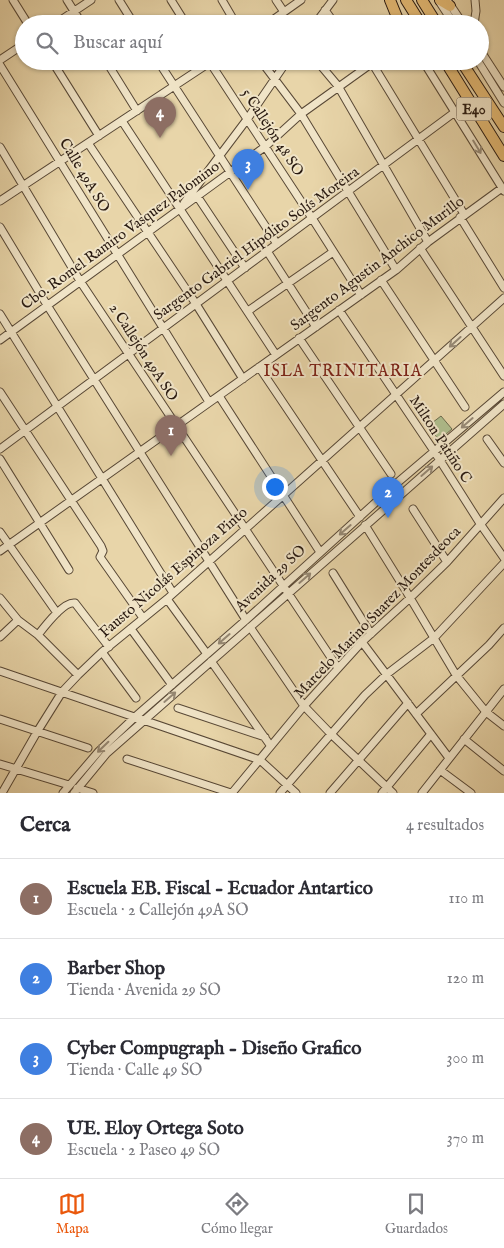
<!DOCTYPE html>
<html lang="es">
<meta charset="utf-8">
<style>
:root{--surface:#fff;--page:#f2f2f3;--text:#2b2b33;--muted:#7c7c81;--line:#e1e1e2;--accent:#ea580c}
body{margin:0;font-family:"IM FELL English",serif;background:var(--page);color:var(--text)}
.you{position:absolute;left:274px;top:486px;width:18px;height:18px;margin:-12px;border:4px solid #fff;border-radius:50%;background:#1a73e8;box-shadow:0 0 0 8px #1a73e833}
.badge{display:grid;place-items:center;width:32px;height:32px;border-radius:50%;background:var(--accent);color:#fff;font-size:16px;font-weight:700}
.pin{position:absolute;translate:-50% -41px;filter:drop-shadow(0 1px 2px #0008)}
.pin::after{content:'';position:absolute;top:26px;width:18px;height:15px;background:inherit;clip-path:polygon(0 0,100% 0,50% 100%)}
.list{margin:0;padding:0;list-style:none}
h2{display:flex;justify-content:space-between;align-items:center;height:65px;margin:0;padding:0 20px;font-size:21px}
h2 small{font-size:16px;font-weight:400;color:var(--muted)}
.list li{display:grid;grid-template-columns:32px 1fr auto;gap:15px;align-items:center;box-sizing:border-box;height:80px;padding:0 20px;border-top:1px solid var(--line)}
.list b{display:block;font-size:19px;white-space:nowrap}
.list p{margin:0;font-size:16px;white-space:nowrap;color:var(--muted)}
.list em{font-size:16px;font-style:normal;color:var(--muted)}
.icon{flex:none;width:28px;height:28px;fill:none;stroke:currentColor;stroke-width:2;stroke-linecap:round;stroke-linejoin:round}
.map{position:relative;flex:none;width:504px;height:793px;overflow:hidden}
.search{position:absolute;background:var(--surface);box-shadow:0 1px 4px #0004;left:15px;right:15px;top:15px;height:55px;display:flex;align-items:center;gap:12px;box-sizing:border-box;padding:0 18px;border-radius:28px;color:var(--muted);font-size:19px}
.sheet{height:385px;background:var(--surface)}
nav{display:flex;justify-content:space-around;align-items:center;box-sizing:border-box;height:70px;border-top:1px solid var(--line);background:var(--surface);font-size:14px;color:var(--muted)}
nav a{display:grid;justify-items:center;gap:2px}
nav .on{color:var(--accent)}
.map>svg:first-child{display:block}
</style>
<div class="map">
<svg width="504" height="793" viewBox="0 0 504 793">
<rect width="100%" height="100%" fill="#e8d5a9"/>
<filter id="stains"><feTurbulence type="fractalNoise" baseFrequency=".004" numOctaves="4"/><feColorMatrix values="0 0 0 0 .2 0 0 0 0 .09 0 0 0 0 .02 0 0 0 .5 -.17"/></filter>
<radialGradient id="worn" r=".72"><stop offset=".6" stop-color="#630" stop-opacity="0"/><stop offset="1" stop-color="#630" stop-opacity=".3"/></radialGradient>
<!-- green -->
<path fill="#afbe8d" stroke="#6c6c4e" d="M441 416 452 429 439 440 428 426Z"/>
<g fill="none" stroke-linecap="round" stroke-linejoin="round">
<!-- minor casing -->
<g stroke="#584836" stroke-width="9">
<path id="minor" d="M13 0 28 24
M67 0 82 24
M119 0 134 24
M171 0 186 24
M222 0 236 24
M276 0 284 12
M439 1 454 24
M449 3 463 24
M325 10 335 24
M55 24 91 0
M267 24 301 0
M315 24 333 0
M474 24 476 11 475 0
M480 50 504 87
M0 60 24 44
M52 61 99 136
M106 61 137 111
M158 61 277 244
M209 61 312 218 361 295
M261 61 301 114 396 270
M317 61 338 86 428 242
M423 61 504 191
M478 61 504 103
M372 63 464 214
M0 65 209 402
M122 121 276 355
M88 143 196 304 243 379
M0 147 80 281 338 668
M197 196 245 268
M0 201 212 61
M184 203 248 118 287 61
M460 217 504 288
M0 227 47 305 246 620
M420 248 504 376
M267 251 316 327
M381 280 465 407
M339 310 434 451 481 525 504 558
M248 311 333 252
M0 314 173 593
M299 338 391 474
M0 340 266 146 301 114 375 61
M259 367 360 517
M0 392 101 546 103 551 100 557 143 618
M219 396 320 552
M487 439 504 463
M0 449 455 112
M0 459 69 570
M413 509 447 562
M365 525 406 591 456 675 486 712 504 726
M0 532 57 613
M0 551 396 270 428 242 502 188
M333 573 371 634
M0 598 18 620 38 635 78 675
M167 599 207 654
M250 627 304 706 331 734 393 793
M131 629 172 685
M38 635C45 626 64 601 75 603L109 647
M0 637 18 620
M362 642 449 758
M102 652 136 698
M211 661 270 745
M0 671 260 760 296 793
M178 708 265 737
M416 714 489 645 504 628
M0 719 88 748
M464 739 504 771
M127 759 231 793
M0 764 69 785
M440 770 471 793
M77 788 93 793
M2 793 37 732 62 692 78 675 102 652 167 599 504 298
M63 793 99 751 135 717 246 620 397 483 504 392
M74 793 107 753 504 404
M232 793 304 706 362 642 410 598 447 562 504 498
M280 793 365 695 387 674 434 638 504 563
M330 793 408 703
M382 793 431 734
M422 793 504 689"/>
</g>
<!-- highway casing -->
<g stroke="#281910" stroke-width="12">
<path id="highway" d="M390 0 399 22
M406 0 421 24
M422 0 437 24
M440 0 450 6
M445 61 504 156
M461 61 504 127"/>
</g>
<!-- minor -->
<use href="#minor" stroke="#f0e4c7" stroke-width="7"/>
<!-- highway -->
<use href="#highway" stroke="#e4ba74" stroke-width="10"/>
</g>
<!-- one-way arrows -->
<defs><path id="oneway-shaft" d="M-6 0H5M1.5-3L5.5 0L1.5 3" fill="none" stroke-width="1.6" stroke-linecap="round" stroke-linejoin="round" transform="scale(1.25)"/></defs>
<g stroke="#968975">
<use href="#oneway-shaft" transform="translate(477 147) rotate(59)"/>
<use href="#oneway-shaft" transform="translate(455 342) rotate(138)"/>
<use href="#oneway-shaft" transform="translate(467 423) rotate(139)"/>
<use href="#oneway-shaft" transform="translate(427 471) rotate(-41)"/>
<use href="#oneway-shaft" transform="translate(345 530) rotate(139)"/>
<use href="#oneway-shaft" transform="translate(305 578) rotate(-41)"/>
<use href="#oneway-shaft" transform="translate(224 639) rotate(139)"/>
<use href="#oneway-shaft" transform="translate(170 697) rotate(-41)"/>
<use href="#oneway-shaft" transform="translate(103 747) rotate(136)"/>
</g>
<g text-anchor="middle" stroke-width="4" stroke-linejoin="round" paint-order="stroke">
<!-- shield labels -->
<rect fill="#f0e4c7" stroke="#645647" stroke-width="1" x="456.5" y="97.5" width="35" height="23" rx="4"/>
<g font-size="14" font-weight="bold" fill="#281910">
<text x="474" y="114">E40</text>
</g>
<!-- street labels -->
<g font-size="15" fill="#281910" stroke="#f0e4c7">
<text transform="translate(273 132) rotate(57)" y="5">5 Callejón 48 SO</text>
<text transform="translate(85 175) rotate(59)" y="5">Calle 49A SO</text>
<text transform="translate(120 235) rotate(-36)" y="5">Cbo. Romel Ramiro Vasquez Palomino</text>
<text transform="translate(256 243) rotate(-36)" y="5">Sargento Gabriel Hipólito Solís Moreira</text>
<text transform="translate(377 263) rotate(-37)" y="5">Sargento Agustin Anchico Murillo</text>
<text transform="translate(144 352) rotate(57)" y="5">2 Callejón 49A SO</text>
<text transform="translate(441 439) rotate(57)" y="5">Milton Patiño C</text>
<text transform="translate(173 572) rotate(-41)" y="5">Fausto Nicolás Espinoza Pinto</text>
<text transform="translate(270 578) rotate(-43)" y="5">Avenida 29 SO</text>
<text transform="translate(377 612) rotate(-46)" y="5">Marcelo Marino Suarez Montesdeoca</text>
</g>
<!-- neighbourhood labels -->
<g font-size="16" letter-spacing="1" fill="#7a1f14" stroke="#f0e4c7">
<text x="343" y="376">ISLA TRINITARIA</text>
</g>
</g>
<rect width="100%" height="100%" filter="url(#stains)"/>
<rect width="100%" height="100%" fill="url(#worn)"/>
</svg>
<div class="you"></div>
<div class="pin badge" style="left:171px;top:456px;background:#8d6e63">1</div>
<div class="pin badge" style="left:388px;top:518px;background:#3f7fe0">2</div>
<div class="pin badge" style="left:248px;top:190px;background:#3f7fe0">3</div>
<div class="pin badge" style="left:160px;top:138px;background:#8d6e63">4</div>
<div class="search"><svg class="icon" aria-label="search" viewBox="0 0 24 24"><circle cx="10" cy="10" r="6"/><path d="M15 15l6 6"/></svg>Buscar aquí</div>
</div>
<section class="sheet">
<h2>Cerca<small>4 resultados</small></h2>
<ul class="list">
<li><span class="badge" style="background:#8d6e63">1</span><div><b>Escuela EB. Fiscal - Ecuador Antartico</b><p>Escuela · 2 Callejón 49A SO</p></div><em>110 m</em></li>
<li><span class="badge" style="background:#3f7fe0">2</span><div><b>Barber Shop</b><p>Tienda · Avenida 29 SO</p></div><em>120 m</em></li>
<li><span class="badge" style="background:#3f7fe0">3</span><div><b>Cyber Compugraph - Diseño Grafico</b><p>Tienda · Calle 49 SO</p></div><em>300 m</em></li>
<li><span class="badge" style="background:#8d6e63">4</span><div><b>UE. Eloy Ortega Soto</b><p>Escuela · 2 Paseo 49 SO</p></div><em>370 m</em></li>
</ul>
</section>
<nav>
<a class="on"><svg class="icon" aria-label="map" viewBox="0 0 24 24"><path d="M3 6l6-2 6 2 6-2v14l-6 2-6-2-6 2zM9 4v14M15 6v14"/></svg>Mapa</a>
<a><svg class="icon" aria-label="directions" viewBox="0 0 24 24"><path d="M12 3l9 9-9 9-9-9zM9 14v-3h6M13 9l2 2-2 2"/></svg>Cómo llegar</a>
<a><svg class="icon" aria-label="saved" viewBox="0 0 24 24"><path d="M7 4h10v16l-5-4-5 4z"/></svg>Guardados</a>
</nav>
